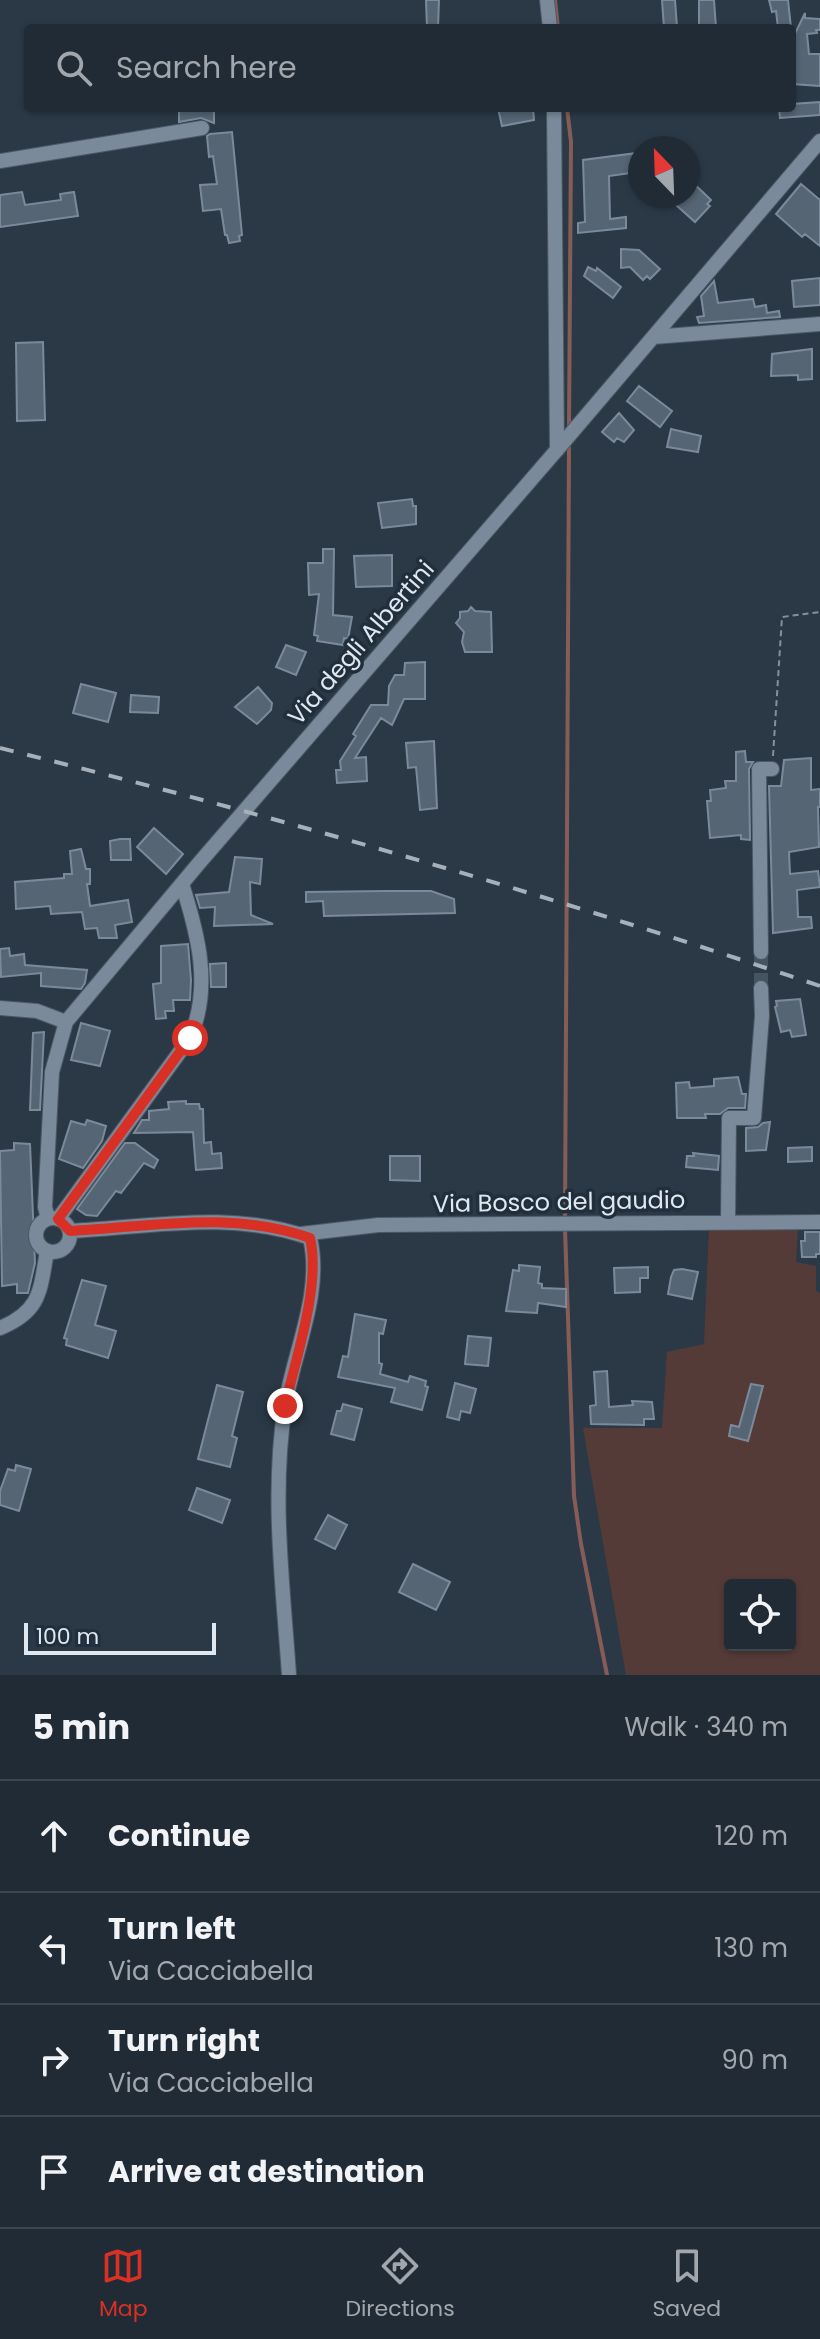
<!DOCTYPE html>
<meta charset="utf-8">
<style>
:root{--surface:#202b35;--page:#2d3741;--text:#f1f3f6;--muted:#a2a7ad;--line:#3d4750;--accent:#d93025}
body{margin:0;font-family:Poppins,sans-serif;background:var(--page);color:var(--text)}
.controls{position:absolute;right:24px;bottom:24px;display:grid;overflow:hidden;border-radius:8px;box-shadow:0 2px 6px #0004}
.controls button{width:72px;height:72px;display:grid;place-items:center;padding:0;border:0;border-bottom:2px solid var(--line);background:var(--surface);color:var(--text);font:40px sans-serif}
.compass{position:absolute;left:628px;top:136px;width:72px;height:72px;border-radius:50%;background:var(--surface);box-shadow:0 2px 6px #0004;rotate:337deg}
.scale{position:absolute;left:24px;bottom:20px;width:192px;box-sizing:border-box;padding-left:8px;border:4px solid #dfe8f1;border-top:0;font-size:22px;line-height:28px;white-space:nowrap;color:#dfe8f1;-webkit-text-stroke:6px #212f3c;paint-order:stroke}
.stop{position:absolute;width:24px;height:24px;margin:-18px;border:6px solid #d93025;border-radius:50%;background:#fff}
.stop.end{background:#d93025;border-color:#fff;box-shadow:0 2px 8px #0008}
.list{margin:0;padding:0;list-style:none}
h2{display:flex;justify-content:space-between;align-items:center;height:104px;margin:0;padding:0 32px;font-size:34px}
h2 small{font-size:26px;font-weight:400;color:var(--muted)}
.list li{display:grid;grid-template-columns:52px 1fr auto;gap:24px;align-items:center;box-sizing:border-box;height:112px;padding:0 32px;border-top:2px solid var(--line)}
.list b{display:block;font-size:30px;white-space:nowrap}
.list p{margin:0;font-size:26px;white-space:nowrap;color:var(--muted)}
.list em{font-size:26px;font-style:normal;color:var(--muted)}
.icon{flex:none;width:44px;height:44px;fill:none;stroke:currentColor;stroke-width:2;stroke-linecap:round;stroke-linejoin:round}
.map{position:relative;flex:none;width:820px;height:1675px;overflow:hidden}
.search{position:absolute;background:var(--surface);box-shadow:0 2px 6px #0004;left:24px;right:24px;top:24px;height:88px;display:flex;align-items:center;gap:20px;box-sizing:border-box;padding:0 28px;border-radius:8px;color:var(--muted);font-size:30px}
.sheet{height:552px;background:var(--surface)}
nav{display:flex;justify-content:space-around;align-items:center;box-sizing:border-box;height:112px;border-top:2px solid var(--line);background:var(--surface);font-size:22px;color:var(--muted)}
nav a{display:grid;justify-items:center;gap:4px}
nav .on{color:var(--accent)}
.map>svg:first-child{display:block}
</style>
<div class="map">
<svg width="820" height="1675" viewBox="0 0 820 1675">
<rect width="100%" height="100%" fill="#2b3947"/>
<!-- green -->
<path fill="#543b38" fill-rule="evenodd" d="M709 1227H798L796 1262 816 1266V1291L820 1293V1675H626L583 1428H662L667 1352 704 1344ZM730 1585H790V1645H730Z"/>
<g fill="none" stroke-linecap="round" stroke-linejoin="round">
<!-- stream -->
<path stroke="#875c56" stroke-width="4" d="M555 0 558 28
M567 108 571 142 569 428
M565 1220 569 445
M565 1229 574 1496 581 1544 607 1675"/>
</g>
<!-- building -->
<path fill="#556574" stroke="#7a8a9b" stroke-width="2" d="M426 0H439L438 28H427Z
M662 0H675L677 27 664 28Z
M699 0H714L716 28H699Z
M769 0H788L791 28H778L776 11 772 12Z
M805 13V18L820 19V30H816L817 33 807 34 809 54H820V86L792 84V40Z
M820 102V115L780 118 779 108H792V104Z
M179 108H214V123L201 118 179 122Z
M498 108H533L534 120 502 126Z
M232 132 242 235 239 236 240 241 229 243 227 235H225L221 209 203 211 200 185 217 184 213 156 209 157 207 136 210 134Z
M637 153 638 172 609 176 610 219 626 217V228L578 233V223L585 222 583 160Z
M688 178 711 200 707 204 710 206 695 222 666 196H688Z
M801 184 820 200V246L805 234 802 237 776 214Z
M22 192 25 205 61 200 60 194 74 192 78 216 0 227V195Z
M621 249 639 250 660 269 650 279 647 276 643 280 630 267 621 268Z
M588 267 596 271 597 268 621 287 613 298 584 276Z
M820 278V305L794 307 792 281Z
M714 281 718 303 753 299 755 307 766 305 767 313 779 311 780 317 699 323 697 317 704 316 701 296Z
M43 342 45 420 17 421 16 343Z
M812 349V379L798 380V375L771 376 772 354Z
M639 386 672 411 660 427 627 401Z
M619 413 634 430 624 442 617 438 614 442 602 432Z
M671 429 701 436 698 452 667 447Z
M412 499 413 506H416V524L382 528 378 503Z
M323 549H334L333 615 352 617 348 639 344 638 343 645 317 641 318 636 314 635 319 594 309 595 308 563H323Z
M392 555V586L356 587 354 556Z
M471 607 475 611 491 612 492 652H465L462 642 464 632 456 623 460 618V612L468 611Z
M286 645 306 652 296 675 276 667Z
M425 662V699H404L392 725 381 718 355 758 366 757 367 781 337 783 336 770H341L340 761 356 736 353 734 371 705H388L389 686 395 675H404L405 663Z
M81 684 116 693 108 722 73 713Z
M258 687 272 703 271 710 257 724 235 707Z
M131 695 159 697 158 713 130 712Z
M434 741 437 808 420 810 416 767 408 768 406 743Z
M745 751 746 762H753L749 769 750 840 741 839V835L710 838 707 801H711L710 790 726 788 725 781H736V752Z
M811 758V790L820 789V807H818L819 847 789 852 790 874 818 871 820 887 797 890 798 917H811L812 928 773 933 769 786H781L784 760Z
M154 828 183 854 166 874 137 847Z
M120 839H130L131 860H111L110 841Z
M81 849 86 869H90V884H87L90 906 128 900 132 922 115 925 117 938H99L97 928 85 929 82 912 51 914 50 906 16 909 15 882 64 878V874H72L70 851Z
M235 857 262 859 260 884 250 882 251 915 273 924 214 926 215 907 200 908 196 895 229 892Z
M386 891H431L454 899 455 913 324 916 323 901 306 902V892Z
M188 944 191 980 190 1000H173L174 1011H165L166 1018 156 1019 153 984 161 983V946Z
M9 948 10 956 24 954 25 965 87 970 85 983 81 989 41 986V973L1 977 0 949Z
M226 963V987H211L210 964Z
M800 999 806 1035 792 1037 790 1030 781 1032 775 1007 777 1006 776 1001Z
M81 1023 110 1031 100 1066 71 1060Z
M44 1032 40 1110H30L33 1033Z
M738 1077 742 1094H746L745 1108H728L720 1114H705L706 1118H677L676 1083 689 1082 690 1088 714 1086V1079Z
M186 1101V1104H199L200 1109H203L204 1143 211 1142 212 1154 221 1153 222 1168 196 1170 193 1132 134 1133 142 1120H149V1111L169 1109 168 1102Z
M87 1120 106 1126 102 1141 83 1168 59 1159 71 1121 85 1125Z
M770 1122 766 1150 746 1151V1128L758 1127 763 1123Z
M14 1143 30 1144 35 1263 28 1293H17V1284L2 1286 0 1151 14 1150Z
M125 1143H135L158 1160 154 1168 144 1163 121 1193 116 1191 97 1216 86 1215 77 1209Z
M812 1147V1161L788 1162V1148Z
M693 1153 719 1156 718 1170 686 1167 687 1156H694Z
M390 1156H420V1181L390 1180Z
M805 1232H820V1254H816V1257H802L801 1241H805Z
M519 1265 540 1267 538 1283 542 1284V1288L566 1289V1307L538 1303 537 1313 506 1311 513 1270 519 1271Z
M648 1267V1278H640V1292L615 1293 614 1268Z
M682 1269 698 1272 692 1299 668 1294 671 1277 674 1270Z
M82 1280 106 1286 95 1325 116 1331 108 1358 66 1345 67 1339 64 1338Z
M355 1314 386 1320 383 1334 379 1333V1363L382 1364 380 1374 408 1382 410 1376 426 1381 425 1386 428 1387 422 1410 391 1402 395 1388 338 1377 343 1356 348 1357Z
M468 1336 491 1338 488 1366 465 1364Z
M607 1371 609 1407 633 1405 632 1401 652 1402 654 1419H644V1425L591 1424 590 1406 596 1405 594 1372Z
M455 1383 476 1389 470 1413 461 1411 459 1420 447 1417Z
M751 1384 763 1386 748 1441 729 1436 731 1425 739 1427Z
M217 1385 243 1392 232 1436 237 1438 230 1467 198 1459Z
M343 1404 362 1409 354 1440 331 1434 337 1411H341Z
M16 1465 31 1469 19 1511 0 1505V1491L8 1469 15 1471Z
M197 1488 230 1500 222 1523 189 1510Z
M328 1515 347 1525 335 1549 315 1539Z
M413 1564 450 1582 436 1610 399 1592Z"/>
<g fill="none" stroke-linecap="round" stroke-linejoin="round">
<!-- minor-tunnel -->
<path stroke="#465360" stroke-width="14" stroke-dasharray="14 7" stroke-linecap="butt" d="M761 952V988"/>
<!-- minor casing -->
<g stroke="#4c5864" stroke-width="16">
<path id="minor" d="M547 0 550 28
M554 108 557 450
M0 161 202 128
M653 337 820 324
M761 952 759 769H772
M0 1008 37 1011 66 1022
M36 1235a17 17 0 1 1 34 0a17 17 0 1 1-34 0Z
M48 1219 45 1207 52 1072 66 1022 200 862 562 444 820 141
M58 1219 190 1038C212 987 198 934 182 884
M728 1222 729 1118H754L762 1016 761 988
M70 1231C150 1227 233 1210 310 1238 323 1292 294 1351 285 1406 271 1495 283 1586 289 1675
M301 1234 378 1225 820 1222
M0 1328C41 1311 40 1291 47 1251"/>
</g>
<!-- path -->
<path stroke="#84909b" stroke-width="2" stroke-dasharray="6 4" stroke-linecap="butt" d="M773 756 782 617 820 612"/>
<!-- minor -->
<use href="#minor" stroke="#7a8a9b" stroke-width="14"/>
<!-- rail -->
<path stroke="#a6b0bb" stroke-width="4" stroke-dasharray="14 14" stroke-linecap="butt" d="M0 748C276 816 550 895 820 986"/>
</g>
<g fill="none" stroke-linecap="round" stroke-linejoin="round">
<!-- route -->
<path stroke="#d93025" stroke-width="10" d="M190 1038 58 1219 70 1231C149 1227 233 1210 310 1238 321 1285 296 1357 285 1406"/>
</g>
<g text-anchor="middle" stroke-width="7" stroke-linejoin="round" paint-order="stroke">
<!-- street labels -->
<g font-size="24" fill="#dfe8f1" stroke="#212f3c">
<text transform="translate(361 643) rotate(-49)" y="8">Via degli Albertini</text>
<text transform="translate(559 1202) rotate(-1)" y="8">Via Bosco del gaudio</text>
</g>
</g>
</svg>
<div class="controls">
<button><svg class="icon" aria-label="locate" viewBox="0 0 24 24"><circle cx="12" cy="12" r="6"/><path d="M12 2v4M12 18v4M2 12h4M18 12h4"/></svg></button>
</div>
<svg class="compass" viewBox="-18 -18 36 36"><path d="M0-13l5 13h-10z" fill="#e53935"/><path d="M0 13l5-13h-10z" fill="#a2a7ad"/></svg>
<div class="scale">100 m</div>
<div class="stop" style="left:190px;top:1038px"></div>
<div class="stop end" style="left:285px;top:1406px"></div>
<div class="search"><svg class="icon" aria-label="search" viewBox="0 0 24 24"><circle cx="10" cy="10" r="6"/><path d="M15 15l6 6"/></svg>Search here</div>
</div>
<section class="sheet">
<h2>5 min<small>Walk · 340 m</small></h2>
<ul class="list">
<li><svg class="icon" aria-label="ahead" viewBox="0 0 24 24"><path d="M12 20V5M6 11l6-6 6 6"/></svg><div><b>Continue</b></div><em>120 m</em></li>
<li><svg class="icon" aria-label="left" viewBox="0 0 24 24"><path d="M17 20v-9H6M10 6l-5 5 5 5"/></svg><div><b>Turn left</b><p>Via Cacciabella</p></div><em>130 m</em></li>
<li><svg class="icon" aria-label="right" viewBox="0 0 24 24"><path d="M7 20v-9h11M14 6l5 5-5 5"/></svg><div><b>Turn right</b><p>Via Cacciabella</p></div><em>90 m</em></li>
<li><svg class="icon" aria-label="arrive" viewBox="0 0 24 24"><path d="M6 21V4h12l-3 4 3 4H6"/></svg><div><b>Arrive at destination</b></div></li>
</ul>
</section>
<nav>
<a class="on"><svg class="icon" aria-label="map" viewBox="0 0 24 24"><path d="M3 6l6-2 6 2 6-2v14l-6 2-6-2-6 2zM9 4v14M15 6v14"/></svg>Map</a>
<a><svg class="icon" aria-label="directions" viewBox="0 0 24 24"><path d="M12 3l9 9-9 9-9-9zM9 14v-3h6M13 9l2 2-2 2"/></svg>Directions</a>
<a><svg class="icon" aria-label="saved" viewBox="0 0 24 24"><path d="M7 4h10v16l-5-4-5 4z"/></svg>Saved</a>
</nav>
